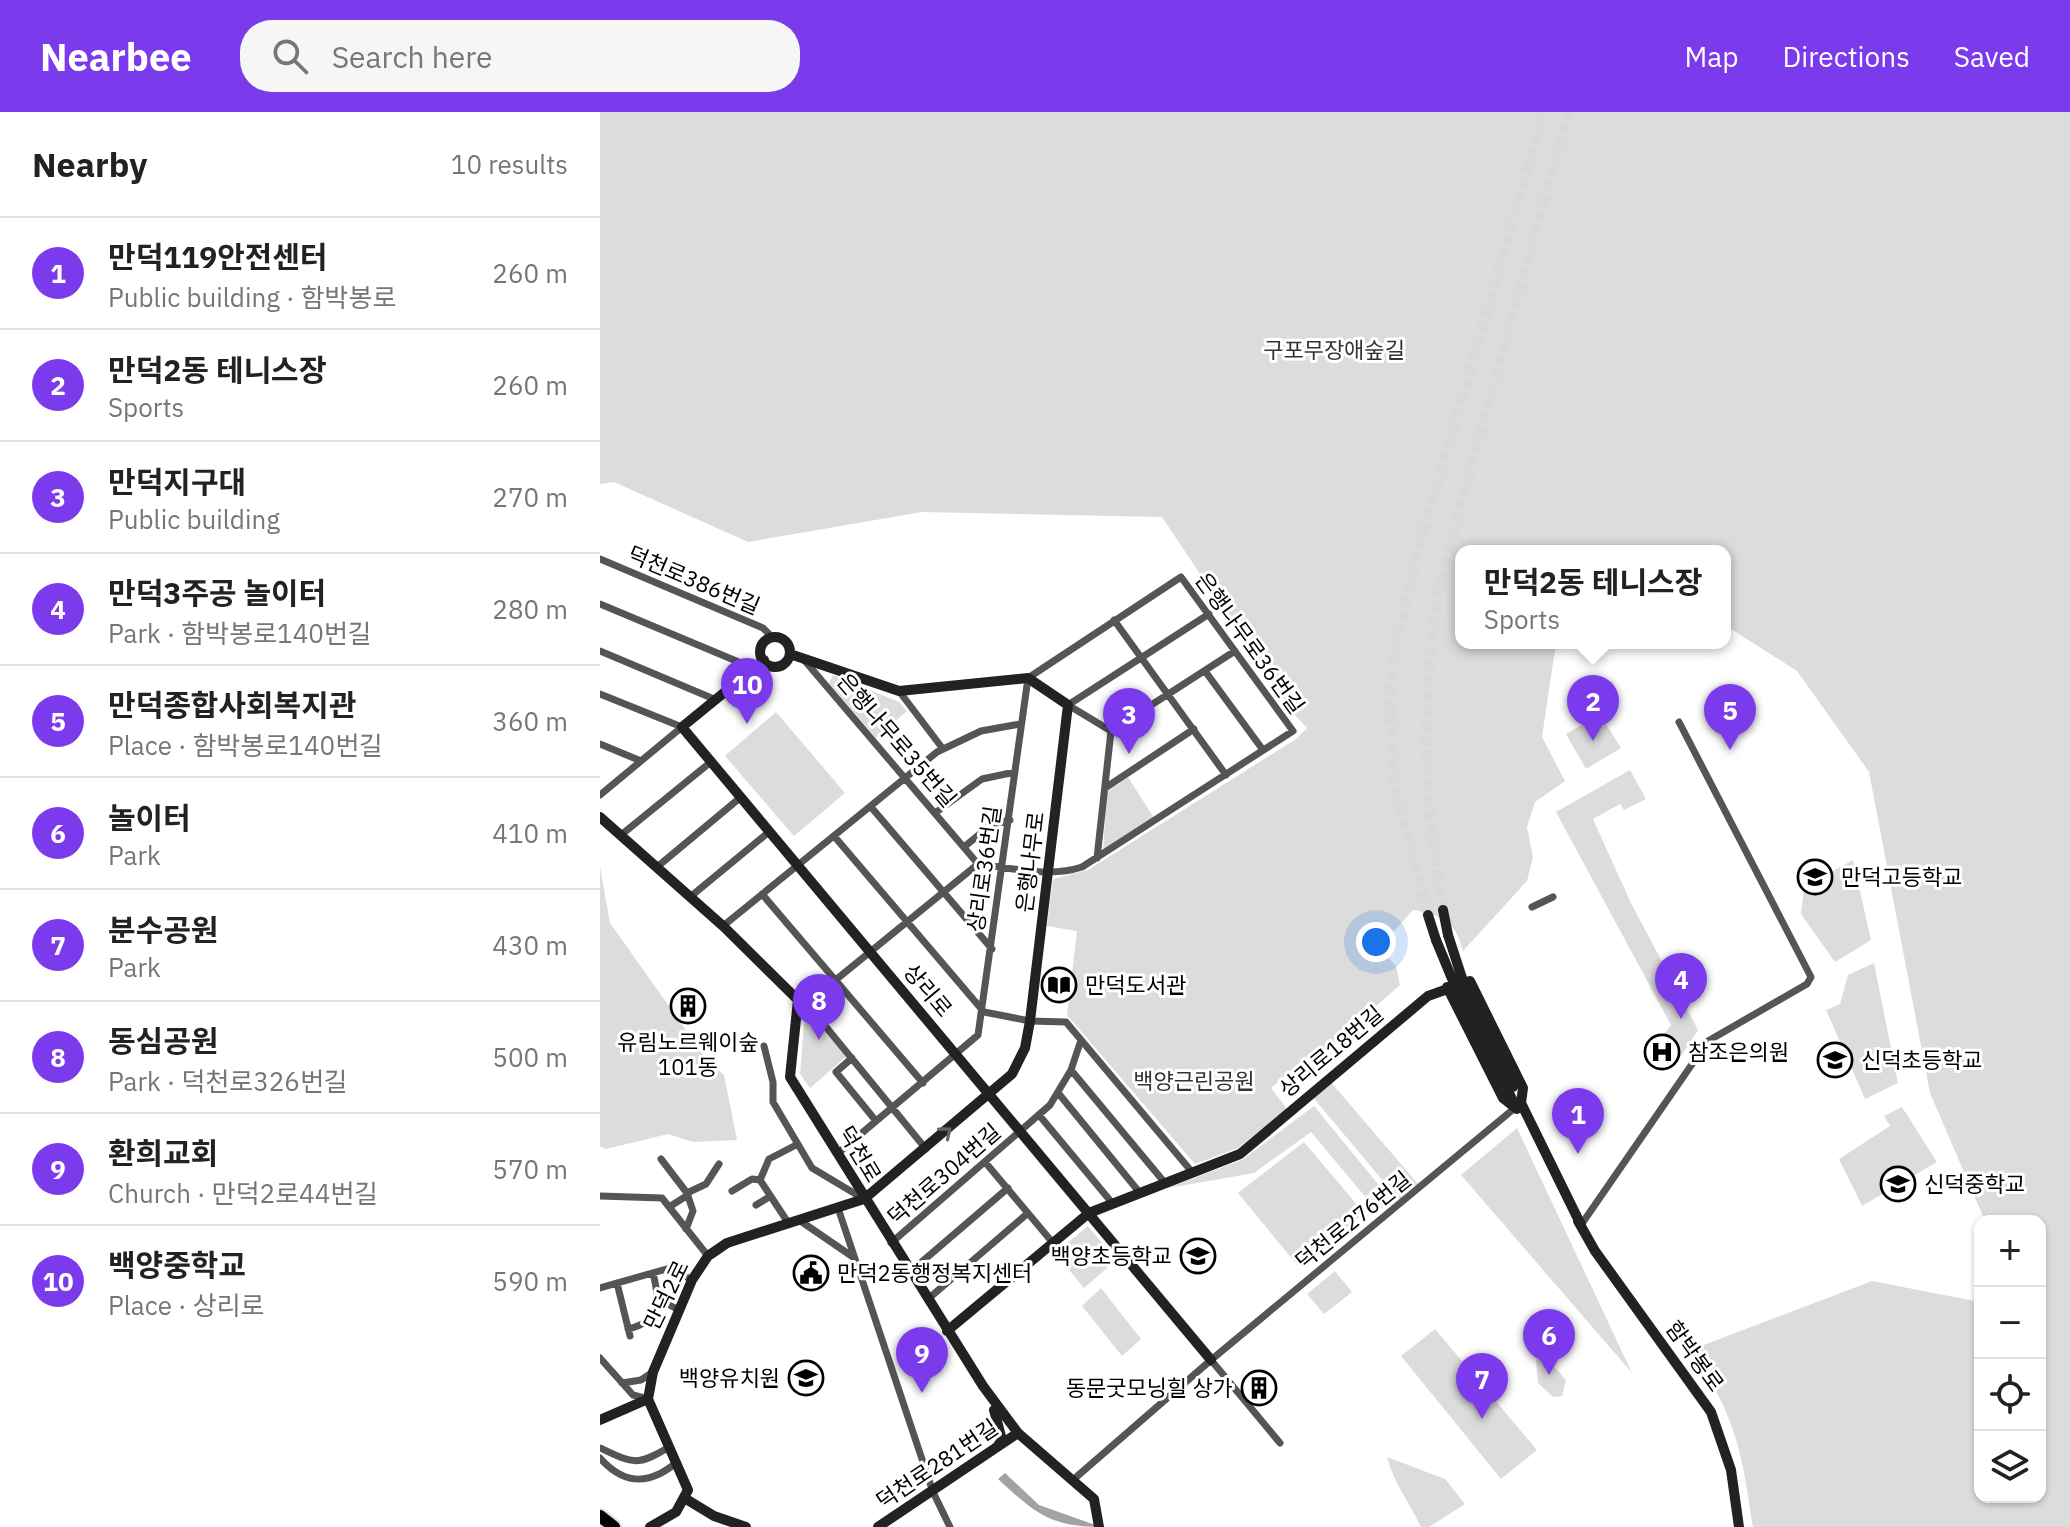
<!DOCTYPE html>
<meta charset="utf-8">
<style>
:root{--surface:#fff;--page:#f6f6f6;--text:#222;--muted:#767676;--line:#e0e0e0;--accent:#7c3aed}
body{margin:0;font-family:"IBM Plex Sans","Noto Sans KR",sans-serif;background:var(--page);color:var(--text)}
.controls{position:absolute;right:24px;bottom:24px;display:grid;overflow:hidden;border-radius:16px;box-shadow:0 2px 6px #0004}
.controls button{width:72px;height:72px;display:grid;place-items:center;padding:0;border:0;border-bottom:2px solid var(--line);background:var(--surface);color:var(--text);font:40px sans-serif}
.you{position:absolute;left:776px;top:830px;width:28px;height:28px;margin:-20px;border:6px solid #fff;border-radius:50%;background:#1a73e8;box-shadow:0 0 0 12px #1a73e833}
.badge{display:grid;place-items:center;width:52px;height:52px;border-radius:50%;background:var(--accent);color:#fff;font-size:26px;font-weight:700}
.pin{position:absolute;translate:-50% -66px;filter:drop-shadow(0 2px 4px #0008)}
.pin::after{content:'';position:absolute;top:42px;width:28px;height:24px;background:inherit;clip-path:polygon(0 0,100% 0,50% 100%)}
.popup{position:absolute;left:855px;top:433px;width:276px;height:104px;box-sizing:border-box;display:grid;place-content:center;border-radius:16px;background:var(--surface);filter:drop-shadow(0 2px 6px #0005);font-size:26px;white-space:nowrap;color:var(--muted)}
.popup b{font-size:30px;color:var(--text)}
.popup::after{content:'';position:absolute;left:50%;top:100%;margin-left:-16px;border:16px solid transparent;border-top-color:var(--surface)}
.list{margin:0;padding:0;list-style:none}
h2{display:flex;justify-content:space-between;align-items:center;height:104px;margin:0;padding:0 32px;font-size:34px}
h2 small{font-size:26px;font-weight:400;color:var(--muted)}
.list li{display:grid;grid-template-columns:52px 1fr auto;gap:24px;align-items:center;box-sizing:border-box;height:112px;padding:0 32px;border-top:2px solid var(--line)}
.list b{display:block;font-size:30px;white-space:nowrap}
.list p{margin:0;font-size:26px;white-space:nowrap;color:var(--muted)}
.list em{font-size:26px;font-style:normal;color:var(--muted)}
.icon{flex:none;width:44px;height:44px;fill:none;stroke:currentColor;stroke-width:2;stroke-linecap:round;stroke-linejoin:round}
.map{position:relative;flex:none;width:1470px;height:1415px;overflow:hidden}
header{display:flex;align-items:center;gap:48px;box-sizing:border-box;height:112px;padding:0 40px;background:var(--accent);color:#fff}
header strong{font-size:38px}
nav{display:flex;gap:44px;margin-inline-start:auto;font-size:28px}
.search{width:560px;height:72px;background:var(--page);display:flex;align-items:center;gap:20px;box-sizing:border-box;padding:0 28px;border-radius:32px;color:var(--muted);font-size:30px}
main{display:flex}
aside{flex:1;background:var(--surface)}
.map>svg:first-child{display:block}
</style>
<header>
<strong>Nearbee</strong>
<div class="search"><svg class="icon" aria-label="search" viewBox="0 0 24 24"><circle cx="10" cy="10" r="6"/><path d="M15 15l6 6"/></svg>Search here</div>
<nav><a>Map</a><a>Directions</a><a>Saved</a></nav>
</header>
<main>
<aside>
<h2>Nearby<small>10 results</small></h2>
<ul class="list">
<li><span class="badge">1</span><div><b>만덕119안전센터</b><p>Public building · 함박봉로</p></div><em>260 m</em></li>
<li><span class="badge">2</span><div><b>만덕2동 테니스장</b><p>Sports</p></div><em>260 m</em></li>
<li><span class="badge">3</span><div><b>만덕지구대</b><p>Public building</p></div><em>270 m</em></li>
<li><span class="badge">4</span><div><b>만덕3주공 놀이터</b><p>Park · 함박봉로140번길</p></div><em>280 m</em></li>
<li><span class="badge">5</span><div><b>만덕종합사회복지관</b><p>Place · 함박봉로140번길</p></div><em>360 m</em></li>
<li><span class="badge">6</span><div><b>놀이터</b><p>Park</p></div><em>410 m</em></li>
<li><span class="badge">7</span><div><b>분수공원</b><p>Park</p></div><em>430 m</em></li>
<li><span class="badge">8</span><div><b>동심공원</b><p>Park · 덕천로326번길</p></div><em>500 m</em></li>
<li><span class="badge">9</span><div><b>환희교회</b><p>Church · 만덕2로44번길</p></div><em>570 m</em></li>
<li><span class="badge">10</span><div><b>백양중학교</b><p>Place · 상리로</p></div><em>590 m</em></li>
</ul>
</aside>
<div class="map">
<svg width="1470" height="1415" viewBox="0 0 1470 1415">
<rect width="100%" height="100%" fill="#fff"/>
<!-- green -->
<path fill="#dcdcdc" d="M0 0H1470V1415H1153C1142 1342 1136 1298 1088 1239L1272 1169 1380 1190V1385H1440V1109H1385L1330 981 1269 660 1197 559 1125 513V439H861V531H956L942 625 965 669 935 690 927 715 933 745 927 769 863 839C855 809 844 804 813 798L779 836 796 854 800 873 723 941 708 945 671 976 687 997 638 1036 595 1052 467 903 477 819 447 814 453 767 488 758 696 627 707 616 693 601 562 405 322 400 148 430 14 370 0 372Z
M233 563 299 590 307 599 276 626 229 571Z
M176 600 245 681 194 724 125 644Z
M1000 602 1021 636 986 657 966 622Z
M1030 658 1046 687 1024 698 1020 692 993 707 1031 791 1098 918 1078 949 1064 922 1071 913 956 700Z
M528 665 554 706 503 738 507 680Z
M1253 748 1271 828 1235 850 1201 802 1204 775Z
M0 755 10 811 108 949 124 963 137 1028 93 1030 68 1022 6 1037 0 1034Z
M1274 851 1298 971 1265 987 1226 898 1240 892 1248 863Z
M212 905 248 943 210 976 200 962 204 912Z
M729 968 818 1072 799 1088 711 983Z
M714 994 791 1088 778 1100 711 1020 654 1061 568 1076 642 1048Z
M1302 995 1337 1050 1262 1094 1239 1047 1290 1014 1284 1004Z
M917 1016 1032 1261 861 1063Z
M704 1030 764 1101 698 1154 638 1081Z
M488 1114 516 1148 484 1176 455 1141Z
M735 1159 752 1180 724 1202 707 1182Z
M501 1176 541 1227 522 1244 482 1194Z
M835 1217 937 1338 901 1367 801 1244Z
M940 1238 966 1268 962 1284 953 1285 938 1271 936 1249Z
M787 1345 845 1367 865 1392 829 1415H821C810 1391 793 1370 787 1345Z"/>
<!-- water -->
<path fill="#a3a3a3" d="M405 1361 439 1393 501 1415C450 1415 434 1400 398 1367Z"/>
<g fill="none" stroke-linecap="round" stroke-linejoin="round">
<!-- secondary-tunnel -->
<path stroke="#d9d9d9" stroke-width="10" stroke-dasharray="10 5" stroke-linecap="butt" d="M843 798C823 682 820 581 841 465L969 0
M828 803 794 671 790 575 795 534 818 439 944 0"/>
<!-- primary casing -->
<g stroke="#dbdbdb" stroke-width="16">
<path id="primary" d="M0 1404 14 1415"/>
</g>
<!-- street -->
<path stroke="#555" stroke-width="7" d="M0 447 163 516 172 525
M0 492 153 556
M514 508 626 663
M0 539 114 587
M205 549 378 752C412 756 449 766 482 755L693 619 581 465 428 566 378 923 237 1042
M605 559 663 638
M299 579 343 637
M0 582 82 615 0 683
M511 619 468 593 609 502
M511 619 635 539
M0 632 41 649
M505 676 594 617
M271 695 392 837
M335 701 382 667 415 660
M21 723 112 649
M234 724 384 900 430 909 466 910 592 1060
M364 735 392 712 410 708
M497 746 511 619
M57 755 141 685
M162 782 323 971
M90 785 170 719
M932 795 953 785
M123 814 337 640 381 619 420 612
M208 893 326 1037
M200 897 378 752
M164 934 173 970V990L212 1056 264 1087
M252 946 236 960 276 1009
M471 958 565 1071
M459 982 540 1081
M439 1003 513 1092
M61 1047 87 1081 93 1099 86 1117
M385 1050 453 1131
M132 1079 152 1067 160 1068
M87 1081 106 1072 119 1052
M0 1084 62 1086 108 1144
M156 1093 169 1085
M69 1095 88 1083
M238 1096 333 1380 350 1415
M199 1108 253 1145
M189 1112 160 1068 169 1047 198 1032
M981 1113 1108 929 1207 872 1211 865 1079 610
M291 1131 450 993 471 958 481 928
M310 1160 408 1076
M17 1171 30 1224
M0 1176 70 1156 92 1168
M328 1187 428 1101
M60 1188 79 1198
M28 1217C62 1209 60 1189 53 1161
M0 1246 33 1283 48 1287
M611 1248 680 1331
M22 1271 41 1268 53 1260
M0 1336C32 1351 37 1355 69 1335
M0 1346C25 1374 50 1373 77 1350
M474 1367 611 1248 916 995"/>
<!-- secondary -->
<path stroke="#222" stroke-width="10" d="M160 540a15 15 0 1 1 30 0a15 15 0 1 1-30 0Z
M164 548 82 615 611 1248
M0 705 123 814 198 888 190 965 383 1274 418 1321 494 1387 499 1415
M843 798 848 823
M828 803 836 828
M847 875 903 986 917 997
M978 1109 995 1139 1111 1300 1131 1358 1139 1415
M347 1219 489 1101 640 1042 828 884 870 869 923 976 921 991 981 1113
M394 1298 402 1328 397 1335
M0 1308 48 1287
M86 1387 114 1404 146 1415
M50 1415 76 1400 88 1378 48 1287 53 1260 92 1168 108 1144 127 1131 264 1087 412 962 425 936 430 909 468 593 428 566 299 579 190 542
M278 1415 418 1321"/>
<!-- primary -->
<use href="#primary" stroke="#000" stroke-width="12"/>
<!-- secondary-bridge -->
<path stroke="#222" stroke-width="10" d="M848 823 863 869 913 975
M836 828 853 869 916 995"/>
</g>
<!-- one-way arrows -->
<defs><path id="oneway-chevron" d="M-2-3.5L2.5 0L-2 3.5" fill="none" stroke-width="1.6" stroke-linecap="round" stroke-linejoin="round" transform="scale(2)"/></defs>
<use stroke="#646464" href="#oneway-chevron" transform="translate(346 1020) rotate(-40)"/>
<!-- icons -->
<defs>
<g id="school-ring" transform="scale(1.8)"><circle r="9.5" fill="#fff" stroke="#000" stroke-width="1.5"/><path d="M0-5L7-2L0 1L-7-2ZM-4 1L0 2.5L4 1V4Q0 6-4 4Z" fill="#000"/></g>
<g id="library-ring" transform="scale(1.8)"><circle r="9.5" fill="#fff" stroke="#000" stroke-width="1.5"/><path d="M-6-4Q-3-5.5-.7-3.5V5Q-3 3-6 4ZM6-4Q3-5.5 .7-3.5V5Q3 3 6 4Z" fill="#000"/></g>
<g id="building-ring" transform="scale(1.8)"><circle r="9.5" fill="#fff" stroke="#000" stroke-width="1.5"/><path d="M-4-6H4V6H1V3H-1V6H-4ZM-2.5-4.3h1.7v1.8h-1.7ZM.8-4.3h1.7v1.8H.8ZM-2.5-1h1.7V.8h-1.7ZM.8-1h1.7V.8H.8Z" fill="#000"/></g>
<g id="hospital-ring" transform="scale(1.8)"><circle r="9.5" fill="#fff" stroke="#000" stroke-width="1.5"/><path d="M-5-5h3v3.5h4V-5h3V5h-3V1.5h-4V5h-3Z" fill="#000"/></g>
<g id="civic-ring" transform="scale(1.8)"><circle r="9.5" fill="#fff" stroke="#000" stroke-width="1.5"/><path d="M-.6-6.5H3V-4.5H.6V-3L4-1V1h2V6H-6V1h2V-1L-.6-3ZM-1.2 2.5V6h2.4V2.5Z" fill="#000"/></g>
</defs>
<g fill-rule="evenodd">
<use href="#school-ring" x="1215" y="765"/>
<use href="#library-ring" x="459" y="873"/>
<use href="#building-ring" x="88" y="894"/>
<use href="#hospital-ring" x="1062" y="940"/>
<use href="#school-ring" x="1235" y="948"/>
<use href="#school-ring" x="1298" y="1072"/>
<use href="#school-ring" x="598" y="1144"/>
<use href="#civic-ring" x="211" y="1161"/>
<use href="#school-ring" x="206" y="1266"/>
<use href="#building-ring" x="659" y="1276"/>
</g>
<g text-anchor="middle" stroke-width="6" stroke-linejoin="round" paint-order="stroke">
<!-- park labels -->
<g font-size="22" fill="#333" stroke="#fff">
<text x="734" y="246">구포무장애숲길</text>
<text x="594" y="977">백양근린공원</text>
</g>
<!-- street labels -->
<g font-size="22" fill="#000" stroke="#fff">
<text transform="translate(94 468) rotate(23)" y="8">덕천로386번길</text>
<text transform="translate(650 531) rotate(54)" y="8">은행나무로36번길</text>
<text transform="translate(297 628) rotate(49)" y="8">은행나무로35번길</text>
<text transform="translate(430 750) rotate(-83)" y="8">은행나무로</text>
<text transform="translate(384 757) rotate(-82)" y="8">상리로36번길</text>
<text transform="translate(328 878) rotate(50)" y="8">상리로</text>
<text transform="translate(731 939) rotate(-40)" y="8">상리로18번길</text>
<text transform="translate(260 1042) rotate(59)" y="8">덕천로</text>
<text transform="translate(344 1062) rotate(-41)" y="8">덕천로304번길</text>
<text transform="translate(753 1108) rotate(-39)" y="8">덕천로276번길</text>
<text transform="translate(66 1183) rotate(-64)" y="8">만덕2로</text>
<text transform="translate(1095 1244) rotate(54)" y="8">함박봉로</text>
<text transform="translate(337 1352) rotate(-34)" y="8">덕천로281번길</text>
</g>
<!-- poi labels -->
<g font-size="22" fill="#000" stroke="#fff" text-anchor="start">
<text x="1241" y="773">만덕고등학교</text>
<text x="485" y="881">만덕도서관</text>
<text x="88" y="938" text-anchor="middle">유림노르웨이숲<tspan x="88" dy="25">101동</tspan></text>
<text x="1088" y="948">참조은의원</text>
<text x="1261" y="956">신덕초등학교</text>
<text x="1324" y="1080">신덕중학교</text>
<text x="572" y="1152" text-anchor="end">백양초등학교</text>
<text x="237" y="1169">만덕2동행정복지센터</text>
<text x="180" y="1274" text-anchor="end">백양유치원</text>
<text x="633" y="1284" text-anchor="end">동문굿모닝힐 상가</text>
</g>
</g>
</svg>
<div class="controls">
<button>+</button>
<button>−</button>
<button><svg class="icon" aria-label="locate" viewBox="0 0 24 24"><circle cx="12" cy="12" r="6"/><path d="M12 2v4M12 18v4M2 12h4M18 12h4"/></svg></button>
<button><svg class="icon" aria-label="layers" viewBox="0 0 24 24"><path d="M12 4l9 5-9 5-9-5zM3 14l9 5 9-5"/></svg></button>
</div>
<div class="you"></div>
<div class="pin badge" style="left:978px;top:1042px">1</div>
<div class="pin badge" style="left:993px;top:629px">2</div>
<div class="popup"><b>만덕2동 테니스장</b>Sports</div>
<div class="pin badge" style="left:529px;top:642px">3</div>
<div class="pin badge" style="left:1081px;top:907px">4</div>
<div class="pin badge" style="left:1130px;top:638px">5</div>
<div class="pin badge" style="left:949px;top:1263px">6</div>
<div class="pin badge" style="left:882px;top:1307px">7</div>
<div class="pin badge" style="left:219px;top:928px">8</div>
<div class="pin badge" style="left:322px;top:1281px">9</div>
<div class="pin badge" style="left:147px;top:612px">10</div>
</div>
</main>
